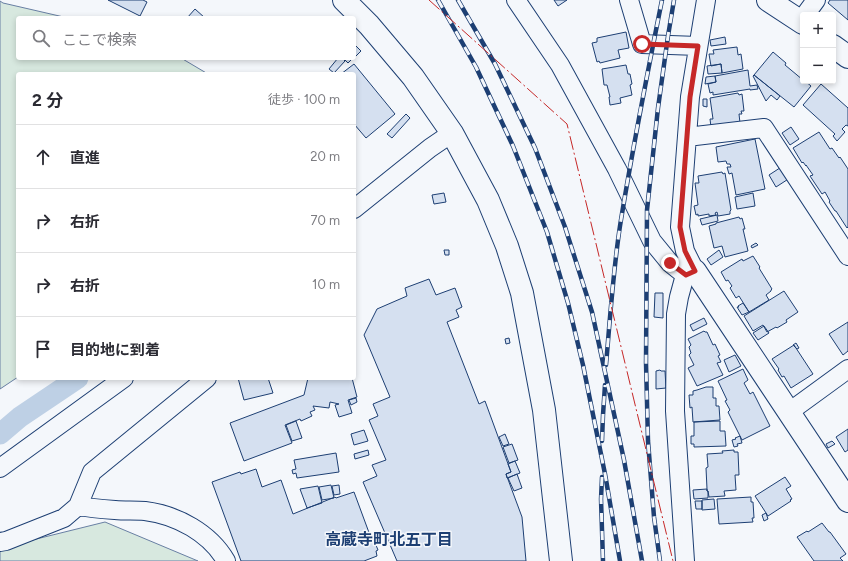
<!DOCTYPE html>
<html lang="ja">
<meta charset="utf-8">
<style>
:root{--surface:#fff;--page:#f2f2f3;--text:#2b2b33;--muted:#7c7c81;--line:#e1e1e2}
body{margin:0;font-family:Figtree,"Noto Sans JP",sans-serif;background:var(--page);color:var(--text)}
.controls{position:absolute;right:12px;top:12px;display:grid;overflow:hidden;border-radius:4px;box-shadow:0 2px 6px #0003}
.controls button{width:36px;height:36px;display:grid;place-items:center;padding:0;border:0;border-bottom:1px solid var(--line);background:var(--surface);color:var(--text);font:20px sans-serif}
.stop{position:absolute;width:12px;height:12px;margin:-9px;border:3px solid #c62828;border-radius:50%;background:#fff}
.stop.end{background:#c62828;border-color:#fff;box-shadow:0 1px 4px #0008}
.list{margin:0;padding:0;list-style:none}
h2{display:flex;justify-content:space-between;align-items:center;height:52px;margin:0;padding:0 16px;font-size:17px}
h2 small{font-size:13px;font-weight:400;color:var(--muted)}
.list li{display:grid;grid-template-columns:26px 1fr auto;gap:12px;align-items:center;box-sizing:border-box;height:64px;padding:0 16px;border-top:1px solid var(--line)}
.list b{display:block;font-size:15px;white-space:nowrap}
.list em{font-size:13px;font-style:normal;color:var(--muted)}
.icon{flex:none;width:22px;height:22px;fill:none;stroke:currentColor;stroke-width:2;stroke-linecap:round;stroke-linejoin:round}
.map{position:relative;flex:none;width:848px;height:561px;overflow:hidden}
.search{position:absolute;background:var(--surface);box-shadow:0 2px 6px #0003;left:16px;top:16px;width:340px;height:44px;display:flex;align-items:center;gap:10px;box-sizing:border-box;padding:0 14px;border-radius:4px;color:var(--muted);font-size:15px}
.panel{position:absolute;background:var(--surface);box-shadow:0 2px 6px #0003;left:16px;top:72px;width:340px;height:308px;border-radius:4px}
.map>svg:first-child{display:block}
</style>
<div class="map">
<svg width="848" height="561" viewBox="0 0 848 561">
<rect width="100%" height="100%" fill="#f4f7fb"/>
<!-- green -->
<path fill="#d7e8df" stroke="#687fa3" d="M0 1 3 3 68 18H18V58H181L208 74H18V377L0 389Z
M105 522 198 561H0V548Z"/>
<g fill="none" stroke-linecap="round" stroke-linejoin="round">
<!-- canal -->
<path stroke="#bed0e5" stroke-width="21" d="M0 434 20 417 78 378"/>
</g>
<!-- building -->
<path fill="#d5e0f0" stroke="#1d3f73" d="M108 0H143L147 2 140 16Z
M554 0H567L558 6Z
M830 0H848V20L828 3Z
M195 9 205 18H187Z
M626 32 629 48 618 50 620 58 600 63 599 61 597 62 592 43 597 42V38Z
M725 37 726 44 711 46 710 40Z
M354 44 361 51 354 58Z
M737 47 738 55 741 54 743 69 722 73 721 64 711 66 709 54H714L713 50Z
M773 52 786 63 785 65 803 80V81H805L811 86 794 107 754 75Z
M338 58H342L345 61 334 73 329 69Z
M343 58H353L348 63Z
M354 64 395 114 366 138 354 124V74H341Z
M721 64 722 73 708 74 707 66Z
M626 65 628 74H630L632 84 630 85 632 95 620 98 621 103 610 105 609 97H610L607 85H604L602 69Z
M748 70 750 86 757 85 758 89 750 90V89L713 95V92L710 93 708 84 716 82 715 76Z
M754 75 780 96 777 100 771 95 766 101 753 76Z
M715 76 716 82 705 84 706 77Z
M821 84 848 108V126L846 125 842 129 845 132 837 141 833 136 835 134 803 105Z
M738 93 739 95 742 94 744 111H741L742 114H739L740 123 711 127 710 119H713L710 98Z
M703 99H707V107L703 106Z
M406 114 410 118 392 138 387 134Z
M791 127 799 139 790 145 782 133Z
M819 132 830 149 832 148 839 158 840 157 848 169V227L847 228 836 211H835L829 202 830 201 825 192 822 194 810 176 813 175 806 165V166L803 162 802 163 793 148Z
M755 139 765 189 736 195 732 173 729 174 727 167H731L730 164H727L726 161 718 162 716 147Z
M786 164 793 176 776 187 769 175Z
M722 172 723 174 725 173 731 210 730 211V214L718 216 717 212 715 213 716 215 709 216V214L698 216V214L696 215 694 206 698 205 695 183H699L698 176Z
M444 193 446 202 434 204 432 195Z
M753 193 755 206 737 209 735 197Z
M717 215 718 221 702 225 700 219Z
M739 217 740 219 742 218 745 229H743L748 251 725 257 722 246 714 248 709 226 716 224V223Z
M756 243 758 245 752 248 751 246Z
M444 250H449V255H445Z
M719 250 723 257 711 265 707 259Z
M753 256 760 267 759 268 772 289 771 290V291L766 295 769 300 749 312 739 296 736 298 730 288 732 286 728 280 726 281 721 272 742 259 743 261Z
M429 279 436 295 455 288 462 307 456 310 459 317 447 322 479 404 485 401 511 472 506 474 522 517 526 561H397L363 482 377 476 372 465 386 460 369 420 378 416 373 404 390 397 364 335 377 309 407 296 405 288Z
M784 291 798 312 786 320 787 322 777 328 776 327 767 332 763 325 753 331 744 316Z
M655 293H663V318L654 317Z
M743 303 749 312 742 315 737 307H739L738 306Z
M704 318 707 324 693 331 690 325Z
M848 322V351L843 355 829 334Z
M764 326 769 333 758 340 753 333Z
M704 331 705 332H707L713 345 715 344 720 355 718 356 721 362 717 363 723 375 697 386 688 368 694 365 689 355 691 353 689 347 691 345 688 339Z
M509 338 510 343 506 344 505 339Z
M796 343 799 348 797 349 793 345Z
M794 345 813 374 791 388 784 376 782 377 778 370 779 369 772 359Z
M735 355 741 366 729 372 724 360Z
M743 369 748 380 744 383 750 394 753 392 770 426 742 440 728 412 730 410 725 401 727 400 718 381Z
M660 370 661 371H665L666 388 656 389V371Z
M238 378H268L273 393 244 400Z
M308 378H352L357 397 348 400 352 413 339 417 335 405 339 404 330 402 329 408 313 406 315 410 310 412 312 416 301 421 300 419 285 425 292 443 244 461 230 423 304 395Z
M706 387H713V398H716V406H719L720 420 693 422 692 407 690 408 689 395H693V391L697 390Z
M356 398 357 402 351 405 349 400Z
M296 421 302 438 292 441 286 425Z
M720 421V431H725L726 446 694 447V444H691V436H694V422Z
M848 429V450L845 452 836 437Z
M364 430 368 441 354 445 351 434Z
M505 434 509 444 503 446 499 437Z
M740 436 742 443 737 444 738 446 734 447 732 440 736 439 735 438Z
M832 441 835 444 828 448 826 444Z
M512 444 518 460 509 463 503 447Z
M368 450 369 455 355 459 354 454Z
M734 450V452H738L739 475H735L736 490 724 491 725 496 709 497 708 491H707V489L706 468 708 467 707 454 723 453 722 451Z
M336 453 339 472 297 478 296 473 293 474 292 470 296 469 294 460Z
M515 461 520 473 507 478 506 474 511 472 508 464Z
M256 469 262 487 281 480 293 514 335 497 336 498 354 492 371 538H373L378 550 376 551 377 556 364 561H241L212 482 240 472 241 474Z
M517 474 522 488 514 491 508 478Z
M785 477 791 486 786 489 792 499 790 500 791 501 768 516 755 496Z
M331 485 334 498 322 500 319 487Z
M339 485 340 494 334 495 332 486Z
M318 486 322 503 307 508 300 489Z
M707 489V491H708V498L694 499 693 490Z
M751 497V502H753L754 518H752L753 522 719 524 717 499Z
M714 499 715 509 702 510V500Z
M695 501H702V509H696Z
M766 513 768 519 764 521 762 515Z
M822 523 829 532H830L846 554 840 558 843 561H814L797 537 807 531 808 532Z"/>
<g fill="none" stroke-linecap="round" stroke-linejoin="round">
<!-- street casing -->
<g stroke="#1d3f73" stroke-width="20">
<path id="street" d="M516 0 560 65 617 169 652 241 670 263 685 275
M629 0 642 44 698 46
M805 15 816 0
M687 137 764 128 848 256
M354 209 430 148 452 133
M789 412 848 369
M0 468 124 378
M78 506C90 508 102 509 115 510 125 511 135 510 145 511 177 515 210 533 226 561
M0 542 6 541 64 518 78 506 92 472 207 378
M685 561 675 411 676 314 679 297 685 275 695 271 685 251 680 227 690 97 706 0"/>
</g>
<!-- secondary casing -->
<g stroke="#1d3f73" stroke-width="24">
<path id="secondary" d="M344 0 369 25 413 77 452 133 488 200 507 246 522 293 544 410 561 561
M768 0 803 23
M833 46 848 57
M695 271 848 501"/>
</g>
<!-- street -->
<use href="#street" stroke="#f4f7fb" stroke-width="18"/>
<!-- secondary -->
<use href="#secondary" stroke="#f4f7fb" stroke-width="22"/>
<!-- rail casing -->
<g stroke="#1d3f73" stroke-width="4.5">
<path id="rail" d="M438 0 476 67 513 146 547 232 568 303 583 365 605 474 620 561
M458 0 495 64 535 148 565 227 592 312 624 460 642 561
M606 365C610 319 613 272 620 226 632 151 647 75 662 0
M602 441 603 415 605 385
M602 477 601 499 603 561
M660 561 654 517 648 441 646 363 647 210 658 108 668 36 674 0"/>
</g>
<!-- rail -->
<use href="#rail" stroke="#f4f7fb" stroke-width="3" stroke-dasharray="9" stroke-linecap="butt"/>
<!-- power -->
<path stroke="#c62828" stroke-width="1" stroke-dasharray="14 3 2 3" stroke-linecap="butt" d="M429 0 567 124 673 561"/>
</g>
<g fill="none" stroke-linecap="round" stroke-linejoin="round">
<!-- route -->
<path stroke="#c62828" stroke-width="5" d="M642 44 698 46 690 97 680 227 685 251 695 271 686 275 670 263"/>
</g>
<g text-anchor="middle" stroke-width="3" stroke-linejoin="round" paint-order="stroke">
<!-- neighbourhood labels -->
<g font-size="16" font-weight="bold" fill="#1d3f73" stroke="#f4f7fb">
<text x="389" y="545">高蔵寺町北五丁目</text>
</g>
</g>
</svg>
<div class="controls">
<button>+</button>
<button>−</button>
</div>
<div class="stop" style="left:642px;top:44px"></div>
<div class="stop end" style="left:670px;top:263px"></div>
<div class="search"><svg class="icon" aria-label="search" viewBox="0 0 24 24"><circle cx="10" cy="10" r="6"/><path d="M15 15l6 6"/></svg>ここで検索</div>
<section class="panel">
<h2>2 分<small>徒歩 · 100 m</small></h2>
<ul class="list">
<li><svg class="icon" aria-label="ahead" viewBox="0 0 24 24"><path d="M12 20V5M6 11l6-6 6 6"/></svg><div><b>直進</b></div><em>20 m</em></li>
<li><svg class="icon" aria-label="right" viewBox="0 0 24 24"><path d="M7 20v-9h11M14 6l5 5-5 5"/></svg><div><b>右折</b></div><em>70 m</em></li>
<li><svg class="icon" aria-label="right" viewBox="0 0 24 24"><path d="M7 20v-9h11M14 6l5 5-5 5"/></svg><div><b>右折</b></div><em>10 m</em></li>
<li><svg class="icon" aria-label="arrive" viewBox="0 0 24 24"><path d="M6 21V4h12l-3 4 3 4H6"/></svg><div><b>目的地に到着</b></div></li>
</ul>
</section>
</div>
